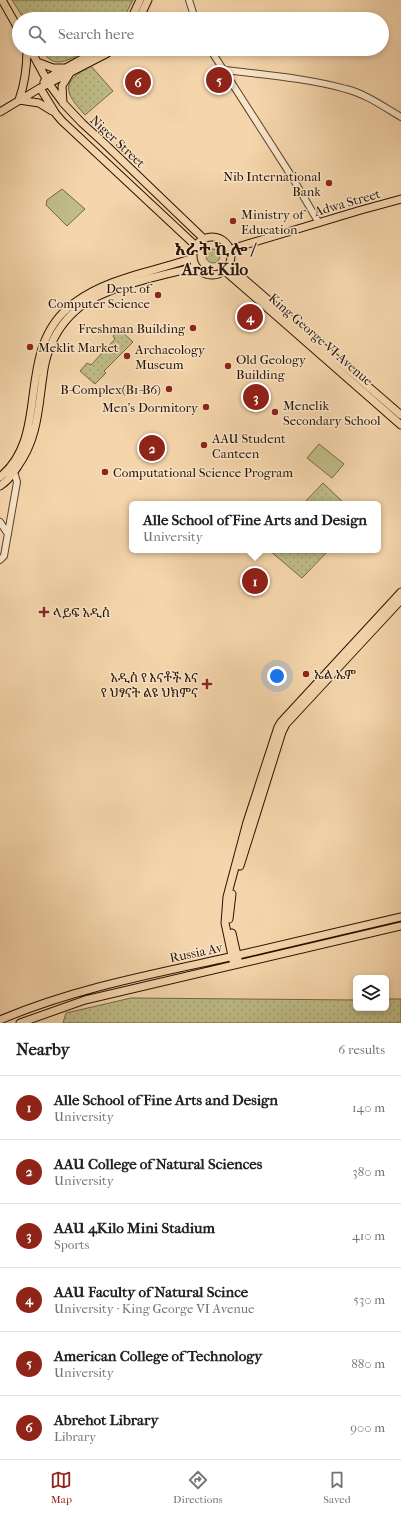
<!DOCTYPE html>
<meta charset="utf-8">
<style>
:root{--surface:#fff;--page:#f2f2f2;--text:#202124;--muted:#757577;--line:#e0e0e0;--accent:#8f2418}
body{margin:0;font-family:"IM FELL French Canon","Noto Serif Ethiopic",serif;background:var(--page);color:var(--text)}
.controls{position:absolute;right:12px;bottom:12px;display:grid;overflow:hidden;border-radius:6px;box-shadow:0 2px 6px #0003}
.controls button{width:36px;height:36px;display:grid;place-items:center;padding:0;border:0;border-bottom:1px solid var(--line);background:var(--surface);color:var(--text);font:20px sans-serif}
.you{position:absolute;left:277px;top:676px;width:14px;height:14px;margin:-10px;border:3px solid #fff;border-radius:50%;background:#1a73e8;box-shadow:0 0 0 6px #1a73e833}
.badge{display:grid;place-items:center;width:26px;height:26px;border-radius:50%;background:var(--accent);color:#fff;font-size:13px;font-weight:700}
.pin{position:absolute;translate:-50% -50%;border:2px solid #fff;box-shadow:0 1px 4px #0006}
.popup{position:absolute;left:129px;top:501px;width:252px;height:52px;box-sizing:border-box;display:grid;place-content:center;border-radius:6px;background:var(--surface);filter:drop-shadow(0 1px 3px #0005);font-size:13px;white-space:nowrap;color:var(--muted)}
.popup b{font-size:15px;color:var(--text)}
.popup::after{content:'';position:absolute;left:50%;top:100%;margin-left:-8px;border:8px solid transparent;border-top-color:var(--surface)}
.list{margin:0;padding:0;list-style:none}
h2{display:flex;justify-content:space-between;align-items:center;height:52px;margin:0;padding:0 16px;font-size:17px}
h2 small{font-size:13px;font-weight:400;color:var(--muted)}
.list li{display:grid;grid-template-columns:26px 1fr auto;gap:12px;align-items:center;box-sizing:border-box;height:64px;padding:0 16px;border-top:1px solid var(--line)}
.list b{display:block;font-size:15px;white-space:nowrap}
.list p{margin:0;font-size:13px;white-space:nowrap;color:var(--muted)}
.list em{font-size:13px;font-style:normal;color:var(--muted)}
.icon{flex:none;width:22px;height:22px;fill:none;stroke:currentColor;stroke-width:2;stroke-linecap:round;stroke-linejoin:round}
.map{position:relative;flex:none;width:401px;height:1023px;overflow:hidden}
.search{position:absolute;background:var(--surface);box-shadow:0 2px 6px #0003;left:12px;right:12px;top:12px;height:44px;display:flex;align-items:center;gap:10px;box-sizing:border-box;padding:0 14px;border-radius:22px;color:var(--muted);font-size:15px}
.sheet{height:436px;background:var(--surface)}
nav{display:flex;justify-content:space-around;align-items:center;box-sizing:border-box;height:56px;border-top:1px solid var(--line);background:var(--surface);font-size:11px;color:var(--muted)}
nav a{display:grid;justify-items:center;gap:2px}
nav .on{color:var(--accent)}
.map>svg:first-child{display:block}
</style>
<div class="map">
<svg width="401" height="1023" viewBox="0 0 401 1023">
<defs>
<pattern id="grass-tufts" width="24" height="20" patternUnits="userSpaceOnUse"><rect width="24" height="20" fill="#bfbc87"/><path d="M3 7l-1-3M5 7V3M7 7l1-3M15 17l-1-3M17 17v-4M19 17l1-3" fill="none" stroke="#a4a173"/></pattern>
<pattern id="park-dots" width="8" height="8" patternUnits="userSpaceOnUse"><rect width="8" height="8" fill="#bfbc87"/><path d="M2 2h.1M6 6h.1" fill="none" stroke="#a4a173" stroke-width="1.8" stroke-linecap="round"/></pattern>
</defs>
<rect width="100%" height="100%" fill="#f5d5ab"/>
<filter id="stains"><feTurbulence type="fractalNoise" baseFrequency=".005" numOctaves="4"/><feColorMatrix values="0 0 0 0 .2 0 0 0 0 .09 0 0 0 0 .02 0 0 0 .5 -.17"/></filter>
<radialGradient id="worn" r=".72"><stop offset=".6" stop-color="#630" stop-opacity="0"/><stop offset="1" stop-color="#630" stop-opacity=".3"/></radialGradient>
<!-- grass -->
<path fill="url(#grass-tufts)" stroke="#746746" d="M206 256a7 7 0 1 1 14 0a7 7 0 1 1-14 0Z"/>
<!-- park -->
<path fill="url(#park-dots)" stroke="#746746" d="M12 0H133L123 19H24Z
M41 49H90C70 58 55 73 41 49Z
M91 66 113 91 85 115C63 91 61 82 91 66Z
M119 329 133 342 104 371 106 373 95 384 80 371 87 363 91 365 115 339 113 336Z
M323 483 345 504H303Z
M269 550H329L302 578Z
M131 998 356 1000V1008H386V999H401V1023H63L66 1013Z"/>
<!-- garden -->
<path fill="#bfbc87" stroke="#746746" d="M62 189 85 209 67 226 46 205 47 200Z
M257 386 267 395 255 409 245 400Z
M319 444 344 464 332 478 307 458Z"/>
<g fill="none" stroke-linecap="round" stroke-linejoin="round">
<!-- minor casing -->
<g stroke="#5c432e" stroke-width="8">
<path id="minor" d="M189 0 195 19
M210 49 292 177 319 223
M225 70C265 75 307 78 346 89 366 94 384 107 401 117
M0 522 8 534
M0 560 4 556 17 482 14 472"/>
</g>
<!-- major casing -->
<g stroke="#291205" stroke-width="9">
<path id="major" d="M2 0 19 30
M131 19 140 0
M139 19 148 0
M30 49 49 84 64 104 82 123 105 144 204 239
M37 62 53 68H64
M44 82 46 79 100 49
M40 88 56 114 62 121 196 246
M19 100C25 83 27 67 27 49
M19 100 39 103 52 111
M63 103 62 86 70 73
M0 112 40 88 106 54 113 49
M193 256a19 19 0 1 1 38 0a19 19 0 1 1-38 0Z
M231 249 361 210 401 199
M229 266 401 415
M225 271 401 425
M0 477C53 434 12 349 74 303 109 277 153 272 193 258
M0 486C8 481 13 474 18 466 38 438 38 409 43 376 44 367 46 358 49 350 55 333 67 317 81 306 108 286 163 275 196 267
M240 866 282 732 286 724 401 600
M229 919 232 894
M232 933 239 964
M234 965 225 923 227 897 247 822 278 727 281 722 401 592
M0 1020C70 990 147 975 221 959 281 945 341 931 401 917
M20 1023 85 1000 401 926"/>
</g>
<!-- minor -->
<use href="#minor" stroke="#f8e4c8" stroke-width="6"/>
<!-- major -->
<use href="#major" stroke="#f5d5ab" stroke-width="7"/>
</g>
<!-- markers -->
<g fill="#8f2418" stroke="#f8e4c8" stroke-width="1.5">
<circle cx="329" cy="183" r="4"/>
<circle cx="233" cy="221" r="4"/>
<circle cx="158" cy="295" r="4"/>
<circle cx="193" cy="328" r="4"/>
<circle cx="30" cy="347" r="4"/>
<circle cx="127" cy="356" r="4"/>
<circle cx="228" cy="366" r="4"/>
<circle cx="169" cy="389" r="4"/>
<circle cx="206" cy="407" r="4"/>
<circle cx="275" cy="412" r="4"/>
<circle cx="204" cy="445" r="4"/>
<circle cx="105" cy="472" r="4"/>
<path d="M42 606h4v4h4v4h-4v4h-4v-4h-4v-4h4z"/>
<circle cx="306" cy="674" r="4"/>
<path d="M205 678h4v4h4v4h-4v4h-4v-4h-4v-4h4z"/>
</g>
<g text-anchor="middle" stroke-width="3" stroke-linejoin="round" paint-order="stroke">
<!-- street labels -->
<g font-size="13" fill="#291205" stroke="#f8e4c8">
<text transform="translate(118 141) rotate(43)" y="5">Niger Street</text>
<text transform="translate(347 202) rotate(-16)" y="5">Adwa Street</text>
<text transform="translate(321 339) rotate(41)" y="5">King George VI Avenue</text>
<text transform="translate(196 952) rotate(-12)" y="5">Russia Av</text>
</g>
<!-- poi labels -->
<g font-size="13" fill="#291205" stroke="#f8e4c8" text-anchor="start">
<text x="321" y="181" text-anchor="end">Nib International<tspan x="321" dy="15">Bank</tspan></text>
<text x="241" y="219">Ministry of<tspan x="241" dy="15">Education</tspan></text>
<text x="150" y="293" text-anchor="end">Dept. of<tspan x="150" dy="15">Computer Science</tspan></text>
<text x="185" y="333" text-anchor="end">Freshman Building</text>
<text x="38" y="352">Meklit Market</text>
<text x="135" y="354">Archaeology<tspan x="135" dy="15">Museum</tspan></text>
<text x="236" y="364">Old Geology<tspan x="236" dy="15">Building</tspan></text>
<text x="161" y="394" text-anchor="end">B-Complex(B1-B6)</text>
<text x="283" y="410">Menelik<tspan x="283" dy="15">Secondary School</tspan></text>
<text x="198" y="412" text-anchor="end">Men's Dormitory</text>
<text x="212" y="443">AAU Student<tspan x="212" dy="15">Canteen</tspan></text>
<text x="113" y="477">Computational Science Program</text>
<text x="53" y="617">ላይፍ አዲስ</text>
<text x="314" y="679">ኤል ኤም</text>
<text x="198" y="682" text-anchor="end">አዲስ የ እናቶች እና<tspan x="198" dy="15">የ ህፃናት ልዩ ህክምና</tspan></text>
</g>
<!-- district labels -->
<g font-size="17" font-weight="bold" fill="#291205" stroke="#f8e4c8">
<text x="215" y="255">አራት ኪሎ /<tspan x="215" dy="20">Arat Kilo</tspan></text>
</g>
</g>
<rect width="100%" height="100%" filter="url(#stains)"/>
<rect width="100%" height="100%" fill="url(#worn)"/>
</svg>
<div class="controls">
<button><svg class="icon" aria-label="layers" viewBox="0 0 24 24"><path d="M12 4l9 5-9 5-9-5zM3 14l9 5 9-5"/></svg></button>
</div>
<div class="you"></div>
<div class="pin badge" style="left:255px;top:581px">1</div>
<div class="popup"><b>Alle School of Fine Arts and Design</b>University</div>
<div class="pin badge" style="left:152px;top:448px">2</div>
<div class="pin badge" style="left:256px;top:397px">3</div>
<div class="pin badge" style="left:250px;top:317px">4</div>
<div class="pin badge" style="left:219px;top:80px">5</div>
<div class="pin badge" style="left:138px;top:82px">6</div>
<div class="search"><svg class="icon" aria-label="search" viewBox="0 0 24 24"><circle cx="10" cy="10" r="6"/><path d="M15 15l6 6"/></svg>Search here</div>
</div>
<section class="sheet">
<h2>Nearby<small>6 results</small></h2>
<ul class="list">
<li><span class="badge">1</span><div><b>Alle School of Fine Arts and Design</b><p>University</p></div><em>140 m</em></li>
<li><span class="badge">2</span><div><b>AAU College of Natural Sciences</b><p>University</p></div><em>380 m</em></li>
<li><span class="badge">3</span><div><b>AAU 4Kilo Mini Stadium</b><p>Sports</p></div><em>410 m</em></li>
<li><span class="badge">4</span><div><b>AAU Faculty of Natural Scince</b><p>University · King George VI Avenue</p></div><em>530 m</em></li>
<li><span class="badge">5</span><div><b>American College of Technology</b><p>University</p></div><em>880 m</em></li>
<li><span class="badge">6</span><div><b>Abrehot Library</b><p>Library</p></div><em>900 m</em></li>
</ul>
</section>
<nav>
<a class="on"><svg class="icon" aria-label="map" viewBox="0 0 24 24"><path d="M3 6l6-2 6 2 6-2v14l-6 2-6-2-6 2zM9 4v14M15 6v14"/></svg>Map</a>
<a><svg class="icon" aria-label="directions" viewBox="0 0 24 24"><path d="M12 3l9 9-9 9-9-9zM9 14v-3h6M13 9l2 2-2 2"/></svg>Directions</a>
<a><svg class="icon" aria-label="saved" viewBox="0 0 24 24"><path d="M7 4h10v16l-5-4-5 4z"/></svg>Saved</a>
</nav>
